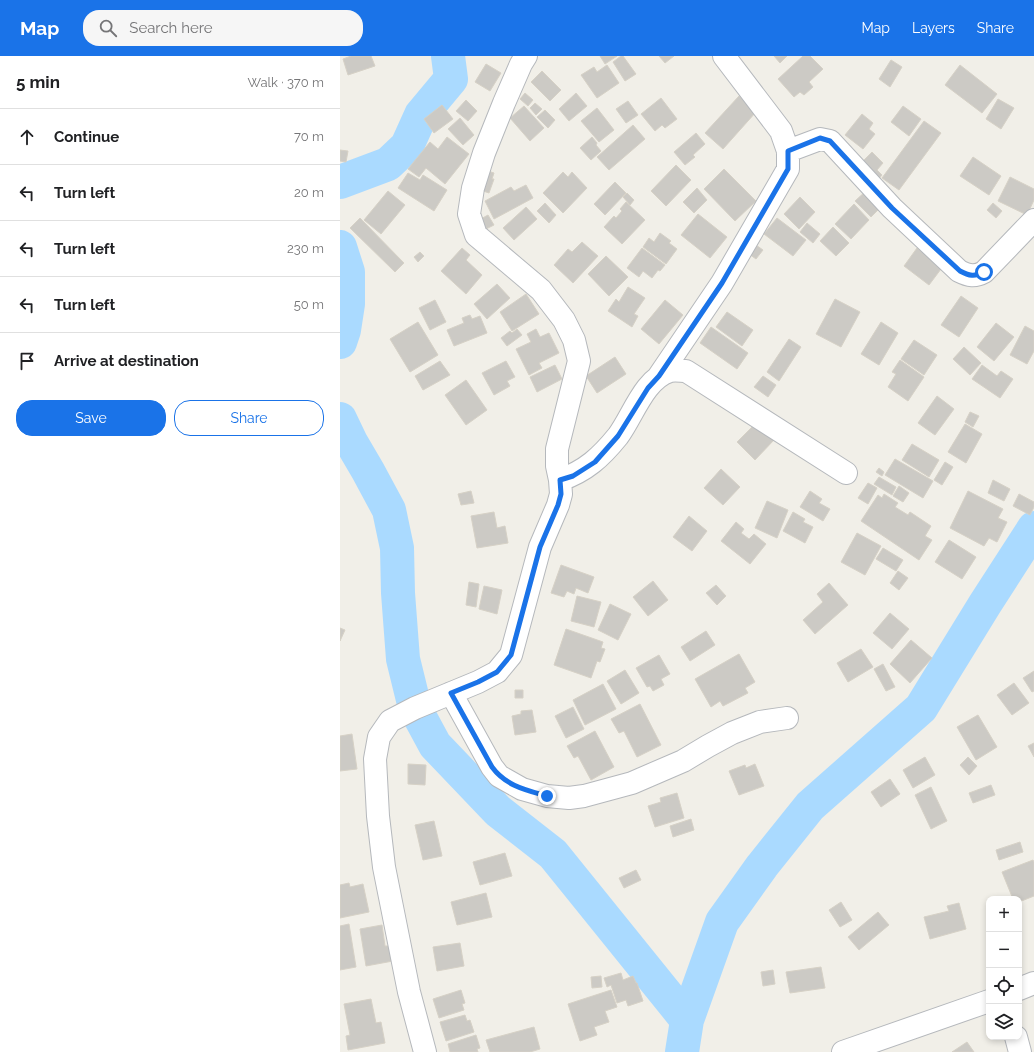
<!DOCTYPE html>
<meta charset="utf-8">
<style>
:root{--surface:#fff;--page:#f6f6f6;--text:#202124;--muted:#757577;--line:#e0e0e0;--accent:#1a73e8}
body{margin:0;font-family:Raleway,sans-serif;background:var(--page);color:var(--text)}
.controls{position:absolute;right:12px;bottom:12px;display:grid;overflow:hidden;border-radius:8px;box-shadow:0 2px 6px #0003}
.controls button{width:36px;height:36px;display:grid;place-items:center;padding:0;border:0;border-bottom:1px solid var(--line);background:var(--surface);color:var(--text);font:20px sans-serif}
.stop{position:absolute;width:12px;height:12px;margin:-9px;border:3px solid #1a73e8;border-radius:50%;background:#fff}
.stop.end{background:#1a73e8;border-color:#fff;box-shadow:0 1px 4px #0008}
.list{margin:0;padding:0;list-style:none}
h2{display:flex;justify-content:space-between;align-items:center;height:52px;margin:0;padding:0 16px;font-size:17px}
h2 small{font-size:13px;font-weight:400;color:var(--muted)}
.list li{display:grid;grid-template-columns:26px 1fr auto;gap:12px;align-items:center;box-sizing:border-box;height:56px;padding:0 16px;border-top:1px solid var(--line)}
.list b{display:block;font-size:15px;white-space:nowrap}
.list em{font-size:13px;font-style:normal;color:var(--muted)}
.actions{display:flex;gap:8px;padding:12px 16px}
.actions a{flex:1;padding:9px 0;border:1px solid var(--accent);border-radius:16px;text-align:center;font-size:14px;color:var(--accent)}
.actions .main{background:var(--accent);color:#fff}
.icon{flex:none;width:22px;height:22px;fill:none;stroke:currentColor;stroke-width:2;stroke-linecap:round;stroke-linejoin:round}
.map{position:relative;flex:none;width:694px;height:996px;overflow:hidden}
header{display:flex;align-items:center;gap:24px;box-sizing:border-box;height:56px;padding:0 20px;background:var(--accent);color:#fff}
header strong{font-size:19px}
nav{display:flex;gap:22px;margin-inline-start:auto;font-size:14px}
.search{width:280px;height:36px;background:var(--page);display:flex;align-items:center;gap:10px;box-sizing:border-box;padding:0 14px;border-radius:16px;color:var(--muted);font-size:15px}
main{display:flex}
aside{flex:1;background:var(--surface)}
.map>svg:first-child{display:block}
</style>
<header>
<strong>Map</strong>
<div class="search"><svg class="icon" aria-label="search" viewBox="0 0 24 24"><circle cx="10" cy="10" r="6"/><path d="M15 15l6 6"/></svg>Search here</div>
<nav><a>Map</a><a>Layers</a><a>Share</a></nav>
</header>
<main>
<aside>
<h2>5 min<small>Walk · 370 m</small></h2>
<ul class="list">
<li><svg class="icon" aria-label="ahead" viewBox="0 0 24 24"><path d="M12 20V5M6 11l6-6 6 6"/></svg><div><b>Continue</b></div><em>70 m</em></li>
<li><svg class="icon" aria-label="left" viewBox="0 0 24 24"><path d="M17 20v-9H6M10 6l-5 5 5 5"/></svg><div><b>Turn left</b></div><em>20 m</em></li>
<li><svg class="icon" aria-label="left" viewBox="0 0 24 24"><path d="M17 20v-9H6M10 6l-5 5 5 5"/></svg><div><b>Turn left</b></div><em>230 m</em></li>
<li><svg class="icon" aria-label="left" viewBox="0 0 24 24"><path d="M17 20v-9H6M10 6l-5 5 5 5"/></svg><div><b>Turn left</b></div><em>50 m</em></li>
<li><svg class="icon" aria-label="arrive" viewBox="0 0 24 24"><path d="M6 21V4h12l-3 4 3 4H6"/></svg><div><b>Arrive at destination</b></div></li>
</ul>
<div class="actions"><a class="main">Save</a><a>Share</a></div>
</aside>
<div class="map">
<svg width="694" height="996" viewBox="0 0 694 996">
<rect width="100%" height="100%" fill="#f1efe8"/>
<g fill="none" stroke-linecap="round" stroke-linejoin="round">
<!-- river -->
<path stroke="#aadaff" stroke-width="34" d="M0 126 48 108 67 90 81 59 111 23 108 0
M0 191 8 216V248L4 274 0 286
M0 363 11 386 28 415 49 454 57 492 58 537 63 603 75 652 95 689 158 755 213 798 347 964
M342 996 347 964 382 866 422 810 470 750 581 652 645 548 694 472"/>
</g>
<!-- building -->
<path fill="#cccac5" stroke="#d6d1c6" d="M11 0H31L35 10 8 19 3 3Z
M260 0H277L265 8Z
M281 0H283L296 18 285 25 273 6Z
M319 0H334L325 7Z
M434 0H447L440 7Z
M463 0H470L483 13 469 26 473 31 464 39 460 36 454 41 438 23Z
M551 4 562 11 550 31 539 23Z
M146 8 161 17 150 35 135 26Z
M267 9 279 27 257 42 241 19 254 11 257 16Z
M620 9 657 38 642 57 605 29Z
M202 15 221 34 210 45 191 26Z
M185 37 193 44 188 50 180 43Z
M236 37 247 50 229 65 219 53Z
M399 40 416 56 383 93 365 77Z
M321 42 337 63 325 72 322 69 315 75 301 58Z
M658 43 674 52 661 73 646 63Z
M126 44 137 55 128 65 116 55Z
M288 45 298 59 286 67 276 53Z
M195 47 202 53 196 59 190 52Z
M102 49 113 63 94 77 84 63Z
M184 50 204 72 190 85 170 62Z
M563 50 581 63 569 80 551 66Z
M257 52 274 74 259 86 241 65Z
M205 54 215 64 208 72 197 61Z
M522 58 533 67 529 73 535 78 523 93 505 79Z
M120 62 134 79 123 89 108 73Z
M584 65 601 77 559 134 542 122Z
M293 69 305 83 269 114 257 101Z
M356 77 365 88 353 99 355 101 345 109 334 96Z
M107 81 129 98 105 128 86 112 79 121 68 113 90 86 98 93Z
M252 81 257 87 256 89 261 95 251 104 240 92Z
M0 94 8 95 6 106 0 105Z
M532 96 543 107 537 114 542 119 537 125 520 108Z
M633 101 661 120 649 139 620 120Z
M336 109 351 124 326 150 311 135Z
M384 113 416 145 395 165 364 133Z
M148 115 154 117 152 123H154L149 137 137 133Z
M223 116 228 121 232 116 247 132 223 157 203 137Z
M68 117 80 124 83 119 107 134 94 155 58 132Z
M670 121 694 133V144L687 159 658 145Z
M275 126 286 137 265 159 254 148Z
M186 129 193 142 154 163 145 145 171 131 174 135Z
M357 132 367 144 354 157 343 146Z
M527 134 542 150 531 161 515 145Z
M48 135 65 149 41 178 24 164Z
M287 137 294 144 290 149 283 141Z
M460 141 475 156 459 173 444 158Z
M286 146 305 164 282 188 264 171 274 160 276 162 282 155 280 153Z
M205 147 216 159 209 167 197 155Z
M653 147 662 155 656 162 647 154Z
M514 148 529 164 511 183 495 168Z
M186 151 197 163 174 184 163 172Z
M358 158 387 181 370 202 341 179Z
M148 159 154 169 144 174 139 164Z
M20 162 64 207 55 216 10 172Z
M437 162 466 184 453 200 424 178Z
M467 167 480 178 473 187 460 176Z
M493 171 509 187 496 200 480 185Z
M320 177 331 185 329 187 337 193 326 208 303 191 309 182 314 186Z
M242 186 258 200 233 227 214 209 228 193 232 196Z
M416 189 423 194 416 203 409 198Z
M122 192 130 199 126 204 142 219 126 238 101 215Z
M302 192 325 209 320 215 318 214 312 222 303 215 299 221 287 212Z
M577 192 590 202 604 209 589 229 564 210Z
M80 196 84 200 78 206 74 201Z
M266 200 288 221 269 240 248 218Z
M157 228 170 242 147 263 134 248Z
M288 231 305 242 294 258 298 260 292 271 268 255 276 243 279 246Z
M186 238 199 258 172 275 160 256Z
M621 240 638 252 619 281 601 269Z
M495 243 520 256 501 291 476 278Z
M95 244 106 266 90 274 79 252Z
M325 244 343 259 319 288 301 273Z
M387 256 413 274 402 290 376 271Z
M130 259 132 263 140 260 147 277 114 290 107 274 124 267 122 262Z
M78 266 98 299 70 316 50 283Z
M541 266 558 277 539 309 521 298Z
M656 267 674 281 654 305 637 291Z
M685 270 694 275V295L687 308 670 299Z
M371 271 408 297 397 313 360 287Z
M177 273 182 279 167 290 161 282 170 275 172 277Z
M196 273 200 281 209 277 219 297 199 307 202 312 189 319 176 293 191 286 187 278Z
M449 283 461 291 439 325 427 316Z
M574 284 597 299 584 319 561 303Z
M624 291 641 307 630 319 613 303Z
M275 301 286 318 257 337 246 320Z
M560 304 584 321 568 345 548 331 556 318 552 316Z
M100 305 110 319 83 334 75 320Z
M166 305 175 321 167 325 170 330 154 339 142 317Z
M215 309 222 323 197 336 190 321Z
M642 309 657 320 661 315 673 323 660 342 632 323Z
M423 320 436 329 428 341 414 331Z
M126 324 147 354 126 369 105 339Z
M597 340 614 353 595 379 578 367Z
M630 356 639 360 633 371 625 366Z
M417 366 434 384 415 404 397 386Z
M625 368 642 378 626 407 608 396Z
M572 388 599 404 589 421 562 404Z
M555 403 593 425 583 442 545 419Z
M605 406 613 411 602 429 594 424Z
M539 412 544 416 542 420 536 416Z
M381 413 400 431 383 449 364 432Z
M539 421 556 431 552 439 534 428Z
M653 424 670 433 664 445 648 437Z
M528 427 537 432 528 448 518 442Z
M559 430 569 437 563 446 553 440Z
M131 435 134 447 121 449 118 438Z
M470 435 482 443 479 447 490 453 483 465 460 451Z
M628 435 663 453 658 462 667 466 657 486 649 482 644 490 610 472Z
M544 438 558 447 555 451 568 459 570 456 591 470 585 480 592 484 579 504 521 465 538 439 542 442Z
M679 438 694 446V451L690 459 673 450Z
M427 445 448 454 437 482 415 472Z
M154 456 157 472 165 470 168 487 137 492 131 460Z
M453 456 465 463 463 466 473 471 465 487 443 475Z
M349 460 367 475 352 495 333 481Z
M396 466 404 473 401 477 409 483 414 478 426 488 410 508 381 485Z
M517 477 541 490 525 519 501 506Z
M609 484 636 501 622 523 595 506Z
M543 492 563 504 556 515 536 503Z
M221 509 254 521 248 537 236 532 234 538 227 535 224 541 211 537Z
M558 515 568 522 559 534 550 527Z
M313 525 328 544 308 560 293 541Z
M129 526 139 528 136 551 126 549Z
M489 527 508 549 475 578 463 564 483 546 477 538Z
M376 529 386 540 377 549 366 537Z
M144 530 162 534 157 558 139 553Z
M237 540 261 546 254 571 231 565Z
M270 548 291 558 278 584 258 574Z
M550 557 569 573 552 593 533 577Z
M0 572 5 574 0 585Z
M226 573 263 586 261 592 265 593 260 606 257 605 251 622 214 609Z
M366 575 375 589 350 605 341 591Z
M571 584 592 602 570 627 550 608Z
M521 593 533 611 508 626 497 607Z
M399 598 415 626 405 632 408 637 383 650 380 645 371 651 355 623Z
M319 599 330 618 321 623 324 629 313 635 310 630 307 631 296 612Z
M543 608 555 631 546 635 534 613Z
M285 614 299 637 281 648 267 625Z
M694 615V635L692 636 683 622Z
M674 627 689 647 672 659 657 639Z
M263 628 276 653 245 669 233 644Z
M175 634H183V642H175Z
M300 648 321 689 297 701 284 675 279 677 271 663Z
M233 651 244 673 226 682 215 660Z
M192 654 196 676 175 679 172 660 181 658V655Z
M638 659 657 691 636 704 617 671Z
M255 675 274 711 251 724 238 700 234 702 227 690Z
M12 678 17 713 0 715V680Z
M694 687V701L688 690Z
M585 701 595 719 573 732 563 714Z
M628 701 637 710 629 719 620 709Z
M68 708 86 709 85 729 68 728Z
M415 708 424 730 399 739 389 715 405 709 406 712Z
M550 723 560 738 541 751 531 736Z
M651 729 655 739 633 747 629 737Z
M591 731 607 765 591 773 575 739Z
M337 737 344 762 315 771 308 750 321 746 320 742Z
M351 763 354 774 333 781 330 770Z
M94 765 102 800 83 804 75 769Z
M680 786 683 796 659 804 656 794Z
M165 797 172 820 140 829 133 806Z
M693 804 694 806V840L679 846V843H673L662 816Z
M296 814 301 824 284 832 279 822Z
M9 827 10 831 23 828 29 856 0 862V829Z
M146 837 152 861 117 869 111 846Z
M501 846 512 864 500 871 489 854Z
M619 847 626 873 590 883 584 861 609 855 607 850Z
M538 856 549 869 519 894 508 881Z
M9 868 16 911 0 914V870Z
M42 869 45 890H51L53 905 26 910 20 873Z
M120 887 124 910 97 915 93 891Z
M481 911 485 932 450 937 446 916Z
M433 914 435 928 423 930 421 916Z
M281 917 283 924 293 920 296 927H297L303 945 288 950 286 944 277 947 271 929 267 931 264 922Z
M261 920 262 931 252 932 251 921Z
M121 934 125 947 122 948 124 954 99 962 93 943Z
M271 934 277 951 265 955 269 966 254 971 257 979 240 985 228 948Z
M31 943 36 967 41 966 45 987 8 994 6 980 10 979 4 948Z
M125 959 127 965 130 964 134 976 106 985 100 966Z
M194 971 200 993 190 996H150L146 984Z
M136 979 140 992 137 993 138 996H110L108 988Z
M627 986 634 996H612Z"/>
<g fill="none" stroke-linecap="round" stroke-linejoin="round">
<!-- minor casing -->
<g stroke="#b5b8bc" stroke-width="24">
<path id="minor" d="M448 95 480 83 490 85 552 152 619 215C629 220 635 221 644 216L694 164
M319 320 382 227 448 113V95L441 75 384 0
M220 424C246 415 261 401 278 380 293 360 304 323 330 315 335 314 341 315 346 315L506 417
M111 637 152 711 159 720 182 733 207 740 229 742 244 740 292 727 343 705 368 690 392 677 420 666 447 662
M679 933 694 927
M676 981 680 996
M85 996 69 936 44 811 38 760 35 703 39 681 50 665 75 652 138 626 157 616 171 599 200 491 218 449 221 438 220 424 217 410V393L239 305 234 284 224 264 201 234 136 179 129 158 133 132 144 97 164 47 181 8 186 0
M503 996 649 945"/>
</g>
<!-- minor -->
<use href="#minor" stroke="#fff" stroke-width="22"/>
</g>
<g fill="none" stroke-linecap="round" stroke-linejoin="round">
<!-- route -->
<path stroke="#1a73e8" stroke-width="5" d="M207 740C186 734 166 730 152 711L111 637 138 626 157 616 171 599 200 491 218 449 221 438 220 424 233 420 255 406 278 380 308 332 319 320 382 227 448 113V95L480 82 490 85 552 152 620 215C629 220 635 221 644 216"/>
</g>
</svg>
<div class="controls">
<button>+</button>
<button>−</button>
<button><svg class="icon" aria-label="locate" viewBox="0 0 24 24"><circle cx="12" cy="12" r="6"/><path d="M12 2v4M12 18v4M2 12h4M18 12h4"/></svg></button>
<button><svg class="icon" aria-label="layers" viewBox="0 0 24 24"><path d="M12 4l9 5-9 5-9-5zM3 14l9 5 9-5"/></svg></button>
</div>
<div class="stop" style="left:644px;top:216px"></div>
<div class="stop end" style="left:207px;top:740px"></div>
</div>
</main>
